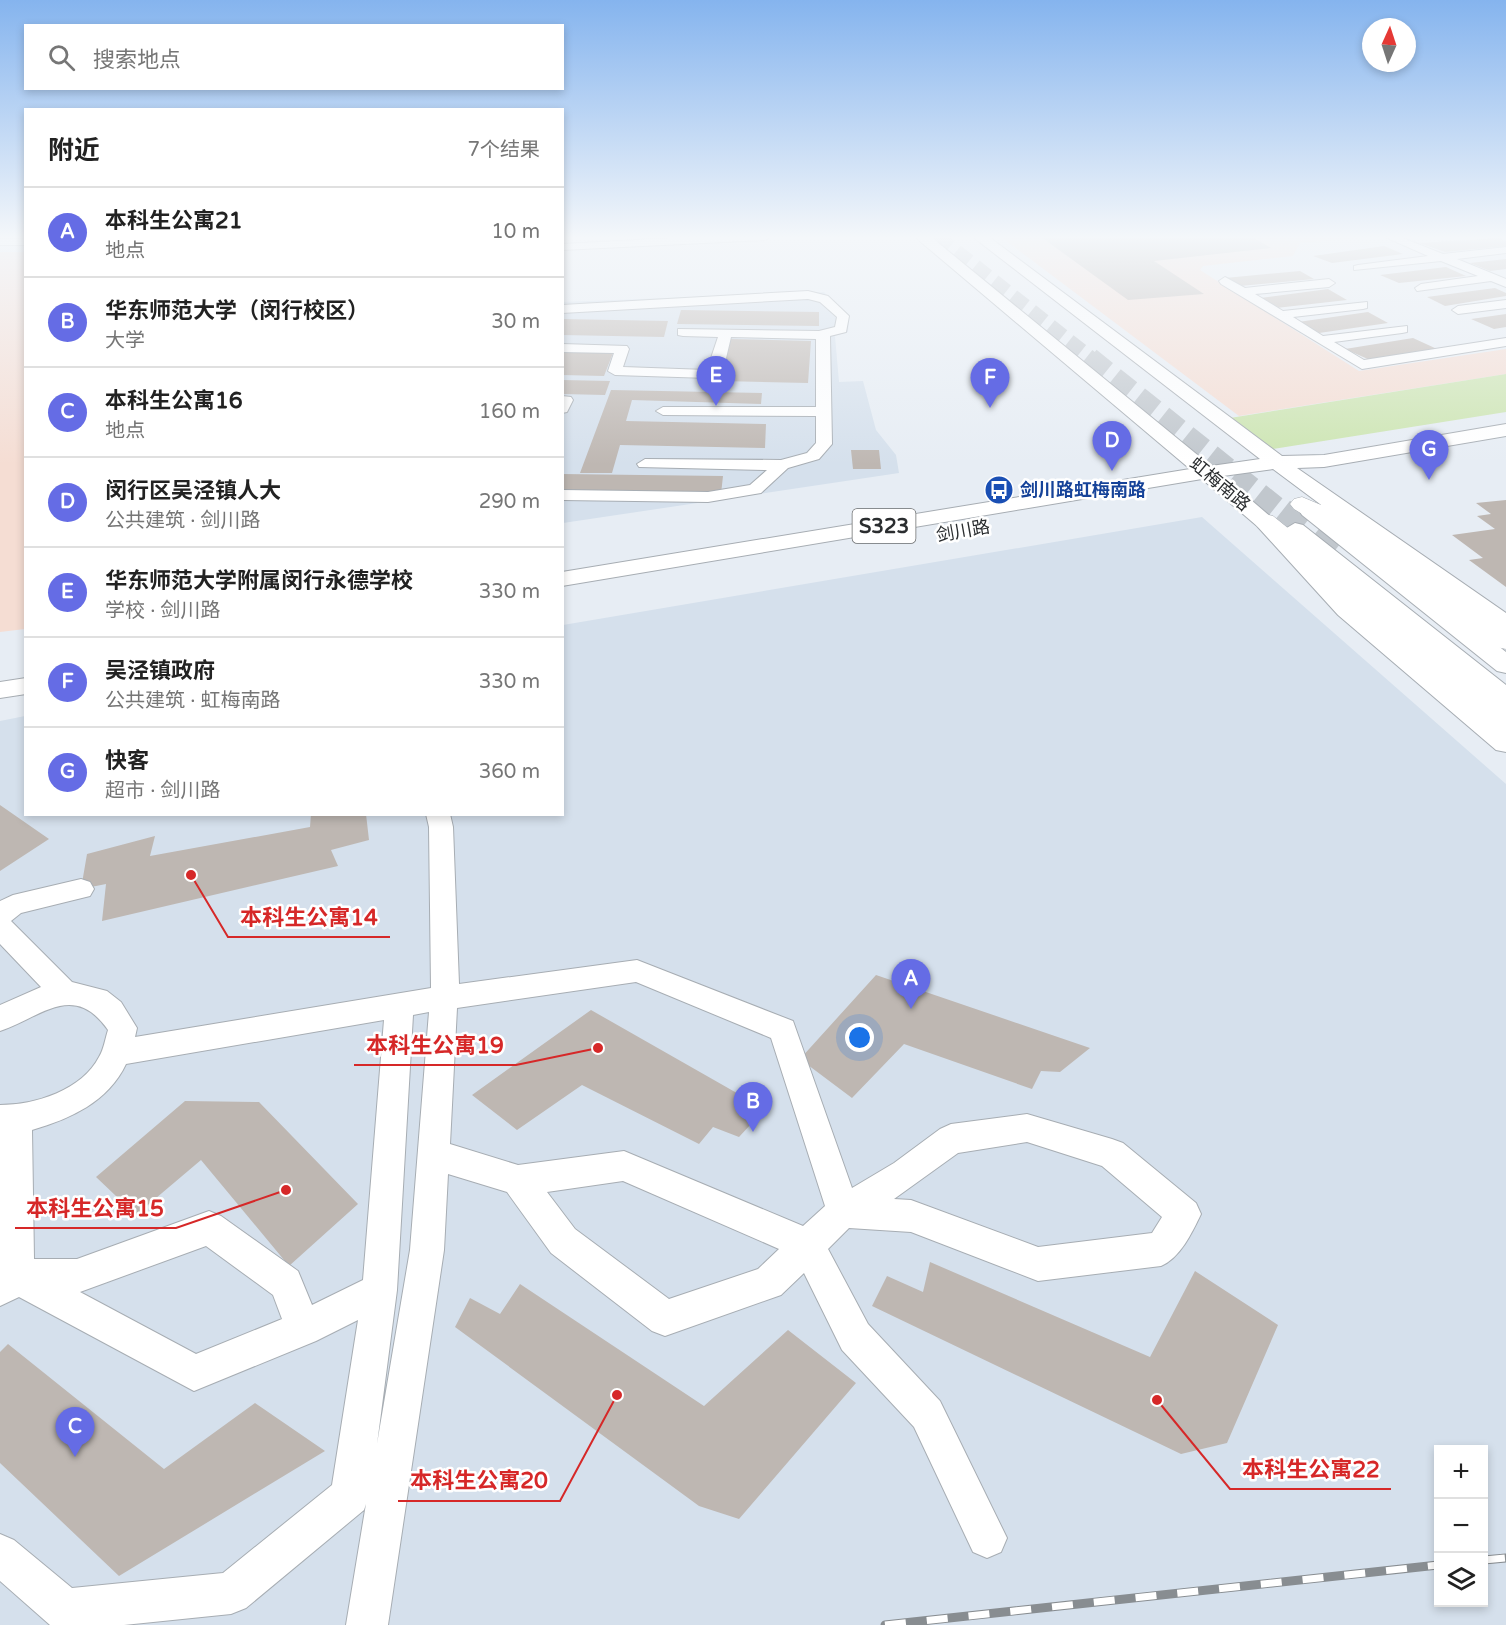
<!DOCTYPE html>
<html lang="zh">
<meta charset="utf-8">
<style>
:root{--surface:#fff;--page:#f2f2f2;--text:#222;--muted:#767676;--line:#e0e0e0;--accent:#656ce5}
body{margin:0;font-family:"Varela Round","Noto Sans SC",sans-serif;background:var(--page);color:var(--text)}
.controls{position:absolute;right:18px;bottom:18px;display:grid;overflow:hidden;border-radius:0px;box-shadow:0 3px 9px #0003}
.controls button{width:54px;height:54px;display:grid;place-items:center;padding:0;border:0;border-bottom:2px solid var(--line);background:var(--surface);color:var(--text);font:30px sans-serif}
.compass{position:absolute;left:1362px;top:18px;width:54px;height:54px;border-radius:50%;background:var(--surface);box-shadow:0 3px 9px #0003;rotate:3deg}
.you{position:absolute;left:860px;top:1038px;width:21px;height:21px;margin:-15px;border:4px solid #fff;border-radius:50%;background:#1a73e8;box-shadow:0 0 0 9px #1a73e833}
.badge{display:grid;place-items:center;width:39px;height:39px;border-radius:50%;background:var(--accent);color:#fff;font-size:20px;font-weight:700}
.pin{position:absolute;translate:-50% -50px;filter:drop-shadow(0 2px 3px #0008)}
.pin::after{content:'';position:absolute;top:32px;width:21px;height:18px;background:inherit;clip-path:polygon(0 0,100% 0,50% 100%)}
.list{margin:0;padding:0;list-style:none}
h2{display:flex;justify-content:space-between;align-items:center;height:78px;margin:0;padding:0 24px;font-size:26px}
h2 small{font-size:20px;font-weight:400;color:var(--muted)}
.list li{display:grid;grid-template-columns:39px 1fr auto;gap:18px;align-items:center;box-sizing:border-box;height:90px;padding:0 24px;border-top:2px solid var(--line)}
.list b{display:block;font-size:22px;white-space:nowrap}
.list p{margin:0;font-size:20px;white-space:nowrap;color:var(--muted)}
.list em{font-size:20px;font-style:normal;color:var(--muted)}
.icon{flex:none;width:33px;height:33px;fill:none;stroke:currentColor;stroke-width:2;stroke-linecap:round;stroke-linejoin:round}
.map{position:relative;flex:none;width:1506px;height:1625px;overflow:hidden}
.search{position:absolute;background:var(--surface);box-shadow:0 3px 9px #0003;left:24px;top:24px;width:540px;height:66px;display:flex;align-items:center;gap:15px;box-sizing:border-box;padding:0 21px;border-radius:0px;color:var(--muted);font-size:22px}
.panel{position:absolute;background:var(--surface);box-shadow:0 3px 9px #0003;left:24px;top:108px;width:540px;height:708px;border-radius:0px}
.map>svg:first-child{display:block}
</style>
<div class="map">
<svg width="1506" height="1625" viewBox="0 0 1506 1625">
<rect width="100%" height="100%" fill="#e7edf4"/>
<!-- commercial -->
<path fill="#f5ddd3" d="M1001 237H1373L1300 243 1293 256 1203 266 1200 270 1359 371 1506 349V374L1239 416Z
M0 252H26L25 629 0 632Z"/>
<!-- built -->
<path fill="#d5e0ec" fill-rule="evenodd" d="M824 292 849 318 848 332 835 336 839 382 863 381 876 430 896 455 899 473 563 523 562 302Z
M1202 517 1506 784V1625H0V721L25 716 26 814H562L563 625ZM1438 1450H1484V1602H1438Z"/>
<!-- green -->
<path fill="#cde5b2" d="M1506 374V412L1273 449 1230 418Z"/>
<!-- building -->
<path fill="#beb7b2" d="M1041 237H1252L1271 248 1154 261 1204 294 1128 300Z
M1500 238 1506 242V246L1445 252 1419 243Z
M1384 246 1403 254 1332 263 1313 256Z
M1506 259V269L1490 271 1470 263Z
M1446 267 1466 276 1399 283 1380 275Z
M1300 271 1314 279 1240 286 1225 278Z
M1495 288 1506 293V296L1445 306 1427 297Z
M1328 289 1347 300 1276 308 1260 298Z
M681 310 819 312V326L677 324Z
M1368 312 1388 323 1319 333 1298 322Z
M1506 314V327L1494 329 1471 319Z
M562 319 668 321 664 337 562 335Z
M1413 338 1437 349 1370 360 1345 349Z
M730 339 811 341 808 383 721 381Z
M562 353H613L604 376 562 375Z
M562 380 610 381 605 395 562 394Z
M611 390 762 393 761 404 632 400 626 421 766 424 765 448 620 445 612 473H580Z
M851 450H879L881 469H853Z
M562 474 723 476 721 494 562 491Z
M1506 500V587L1469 560 1483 558 1452 535 1495 529 1477 516 1491 514 1476 503Z
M0 805 49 839 0 871Z
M311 814H366L369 840 331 850 338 866 102 921 106 884 81 889 87 854 155 836 150 856 310 827Z
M876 975 1090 1048 1060 1072 1041 1071 1032 1089 904 1044 852 1098 800 1059Z
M591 1010 765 1109 739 1137 713 1127 699 1144 582 1085 517 1130 472 1095Z
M185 1101 259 1102 358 1204 289 1266 201 1160 136 1215 96 1177Z
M930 1262 1150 1357 1195 1271 1278 1325 1227 1443 1181 1454 872 1306 887 1276 923 1292Z
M520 1284 704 1406 788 1330 856 1383 739 1519 699 1506 455 1327 470 1298 500 1314Z
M8 1344 164 1469 255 1403 325 1451 119 1576 0 1463V1352Z"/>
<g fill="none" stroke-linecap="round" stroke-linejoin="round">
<!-- highway-tunnel-far2 -->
<path stroke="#c1c7cd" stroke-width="16" stroke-dasharray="16 8" stroke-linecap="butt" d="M937 237 1092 360"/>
<!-- highway-tunnel-far1 -->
<path stroke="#c1c7cd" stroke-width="21" stroke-dasharray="21 10" stroke-linecap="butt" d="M1090 358 1284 513"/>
<!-- highway-tunnel -->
<path stroke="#c1c7cd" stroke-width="26" stroke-dasharray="26 14" stroke-linecap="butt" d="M1282 511 1335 553"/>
<!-- minor casing -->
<g stroke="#a7adb3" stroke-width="2">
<path id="minor" d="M693 237H770L765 240 562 250V244Z
M1385 237H1400L1443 254 1506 247V253L1457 259 1506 279V287L1491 281 1417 291 1415 288 1421 284 1478 276 1441 261 1354 270V266L1358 265 1428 256Z
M0 239H26V245H0Z
M1225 277 1245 288 1329 279 1335 283 1329 287 1255 294 1283 311 1367 302V308L1363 309 1293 317 1323 336 1407 326V332L1402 333 1334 342 1364 360 1506 338V346L1362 369 1221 284 1219 281Z
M808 291 828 296 849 316 846 332 830 336 832 444 819 459 788 468 761 493 755 494 708 502 562 500V490L708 492 750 485 767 470 639 467 637 464 645 459 781 460 807 453 816 443V416L663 415 656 411 663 407H816V339L731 337 723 371 709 378 615 375 608 371 614 353 562 352V344L627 346 629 349 623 367 707 370 718 337 683 336 678 335V329L819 331 835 327 837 317 820 302 808 299 562 313V305Z
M1506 300V308L1458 314 1452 310 1458 306Z
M562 396 571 397 573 400 567 412 562 413Z
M426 814H450L453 827 459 984 637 960 793 1021 852 1188 894 1163 940 1129 951 1124 1027 1114 1112 1139 1123 1143 1196 1203 1201 1214C1192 1233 1180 1258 1161 1266L1038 1281 911 1232 849 1228 828 1249 868 1324 940 1401 1007 1538 1001 1552 987 1558 973 1552 914 1427 842 1350 804 1273 781 1295 665 1336 652 1331 551 1253 507 1192 448 1174 444 1250 388 1625H346L366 1504 364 1510 246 1608 231 1614 124 1625H50L0 1581V1534L14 1540 72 1588 223 1573 332 1485 358 1320 316 1341 194 1391 19 1297 0 1306V1105C35 1105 82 1090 99 1057 104 1049 105 1039 108 1030 74 981 41 1017 0 1031V1005L41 987 0 944V901L13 895 81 879 90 882 94 889 90 896 21 913 11 921 72 982 107 991 121 1002 137 1028 135 1037 431 988 429 827ZM636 982 771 1038 825 1206 803 1226 624 1151 518 1165 450 1144 457 1008ZM429 1012 410 1250 377 1444 397 1290 413 1015ZM384 1020 363 1280 312 1305 298 1271 221 1216 209 1211 77 1259H34L32 1130C70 1119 108 1102 126 1064ZM1027 1142 1102 1166 1162 1217 1152 1233 1038 1247 911 1200 894 1199 958 1153ZM623 1181 779 1249 758 1269 669 1299 575 1229 547 1192ZM206 1246 273 1295 282 1319 196 1354 80 1292Z"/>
</g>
<!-- major casing -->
<g stroke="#a7adb3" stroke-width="2">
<path id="major" d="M915 237H931L1211 466 1260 459 973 237H989L1282 456 1324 455 1506 424V436L1324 467 1297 468 1506 613V631L1497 629 1324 507 1273 469 1223 476 1285 529 1295 523 1303 525 1506 685V706L1497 704 1298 543 1356 605 1506 728V752L1496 750 1338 615 1257 526 1202 479 562 586V572L1190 469Z
M1310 504 1318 505 1506 652V673L1497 671 1302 515 1299 510 1302 505Z
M26 678V694L0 698V682Z"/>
</g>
<!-- highway casing -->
<g stroke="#a7adb3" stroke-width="1">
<path id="highway" d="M1331 496 1339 498 1422 568 1506 628V649L1496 647 1404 578 1354 535H1337L1294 509 1290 504 1294 499 1302 497 1321 505 1323 498Z
M1265 514 1273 516 1506 705V730L1495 727 1257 526 1253 521 1257 516Z"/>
</g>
<!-- minor -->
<use href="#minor" fill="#fff" fill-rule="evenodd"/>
<!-- major -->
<use href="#major" fill="#fff" fill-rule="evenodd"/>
<!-- highway -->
<use href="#highway" fill="#fff" fill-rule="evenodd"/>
<!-- rail casing -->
<g stroke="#888d91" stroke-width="9">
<path id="rail" d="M1484 1560 1506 1558
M885 1625 1438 1565"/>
</g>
<!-- rail -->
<use href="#rail" stroke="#fff" stroke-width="7" stroke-dasharray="21" stroke-linecap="butt"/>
</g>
<!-- sky -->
<linearGradient id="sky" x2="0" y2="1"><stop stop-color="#85b4ee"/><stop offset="0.51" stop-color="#f4f7fa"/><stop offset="1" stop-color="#f4f7fa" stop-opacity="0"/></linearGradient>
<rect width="1506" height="465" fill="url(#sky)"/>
<!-- icons -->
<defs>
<g id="bus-disc" transform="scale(1.5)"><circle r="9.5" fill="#1a4fb4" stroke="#fff"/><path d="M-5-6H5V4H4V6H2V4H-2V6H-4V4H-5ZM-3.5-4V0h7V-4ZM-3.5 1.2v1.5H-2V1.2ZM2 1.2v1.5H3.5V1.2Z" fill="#fff"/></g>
</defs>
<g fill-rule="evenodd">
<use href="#bus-disc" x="999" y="490"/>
</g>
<g text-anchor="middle" stroke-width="5" stroke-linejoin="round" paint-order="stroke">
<!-- far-street labels -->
<g font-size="18" fill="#2a2d2f" stroke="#fff">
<text transform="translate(1220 484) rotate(40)" y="6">虹梅南路</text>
<text transform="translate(963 531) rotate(-10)" y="6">剑川路</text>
</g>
<!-- far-transit labels -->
<g font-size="18" font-weight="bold" fill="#164399" stroke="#fff" text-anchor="start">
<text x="1020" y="496">剑川路虹梅南路</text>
</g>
<!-- shield labels -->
<rect fill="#fff" stroke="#6a6c6d" stroke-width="1.5" x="852.5" y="509" width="63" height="34" rx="4.5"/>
<g font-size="20" font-weight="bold" fill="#2a2d2f">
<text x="884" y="533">S323</text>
</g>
</g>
<!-- callouts -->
<path fill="none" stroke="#d62828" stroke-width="2" d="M191 875L228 937H390M598 1048L516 1065H354M286 1190L176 1228H15M1157 1400L1230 1489H1391M617 1395L560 1501H398"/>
<g fill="#d62828" stroke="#fff" stroke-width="2">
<circle cx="191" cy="875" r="6"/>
<circle cx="598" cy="1048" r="6"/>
<circle cx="286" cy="1190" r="6"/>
<circle cx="1157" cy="1400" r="6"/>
<circle cx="617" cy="1395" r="6"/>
</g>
<g font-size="22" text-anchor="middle" font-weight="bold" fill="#d62828" stroke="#fff" stroke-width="5" stroke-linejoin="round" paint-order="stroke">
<text x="309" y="925">本科生公寓14</text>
<text x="435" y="1053">本科生公寓19</text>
<text x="95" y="1216">本科生公寓15</text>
<text x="1311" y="1477">本科生公寓22</text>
<text x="479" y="1488">本科生公寓20</text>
</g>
</svg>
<div class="controls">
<button>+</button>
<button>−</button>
<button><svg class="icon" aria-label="layers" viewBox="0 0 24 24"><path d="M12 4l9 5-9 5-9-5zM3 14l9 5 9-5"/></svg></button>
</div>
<svg class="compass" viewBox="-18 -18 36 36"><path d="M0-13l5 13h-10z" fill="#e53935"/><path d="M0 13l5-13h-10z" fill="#767676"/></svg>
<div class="you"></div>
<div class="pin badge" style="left:911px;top:1009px">A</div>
<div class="pin badge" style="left:753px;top:1132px">B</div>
<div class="pin badge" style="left:75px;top:1457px">C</div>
<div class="pin badge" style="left:1112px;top:471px">D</div>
<div class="pin badge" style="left:716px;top:406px">E</div>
<div class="pin badge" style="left:990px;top:408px">F</div>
<div class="pin badge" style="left:1429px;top:480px">G</div>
<div class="search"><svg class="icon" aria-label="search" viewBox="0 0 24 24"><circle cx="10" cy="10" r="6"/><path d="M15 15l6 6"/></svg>搜索地点</div>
<section class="panel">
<h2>附近<small>7个结果</small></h2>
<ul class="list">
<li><span class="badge">A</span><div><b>本科生公寓21</b><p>地点</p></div><em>10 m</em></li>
<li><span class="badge">B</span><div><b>华东师范大学（闵行校区）</b><p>大学</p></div><em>30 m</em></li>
<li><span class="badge">C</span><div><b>本科生公寓16</b><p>地点</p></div><em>160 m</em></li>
<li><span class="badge">D</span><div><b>闵行区吴泾镇人大</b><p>公共建筑 · 剑川路</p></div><em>290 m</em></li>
<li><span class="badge">E</span><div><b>华东师范大学附属闵行永德学校</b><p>学校 · 剑川路</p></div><em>330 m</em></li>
<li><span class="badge">F</span><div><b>吴泾镇政府</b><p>公共建筑 · 虹梅南路</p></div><em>330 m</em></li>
<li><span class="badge">G</span><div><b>快客</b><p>超市 · 剑川路</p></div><em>360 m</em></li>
</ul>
</section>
</div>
